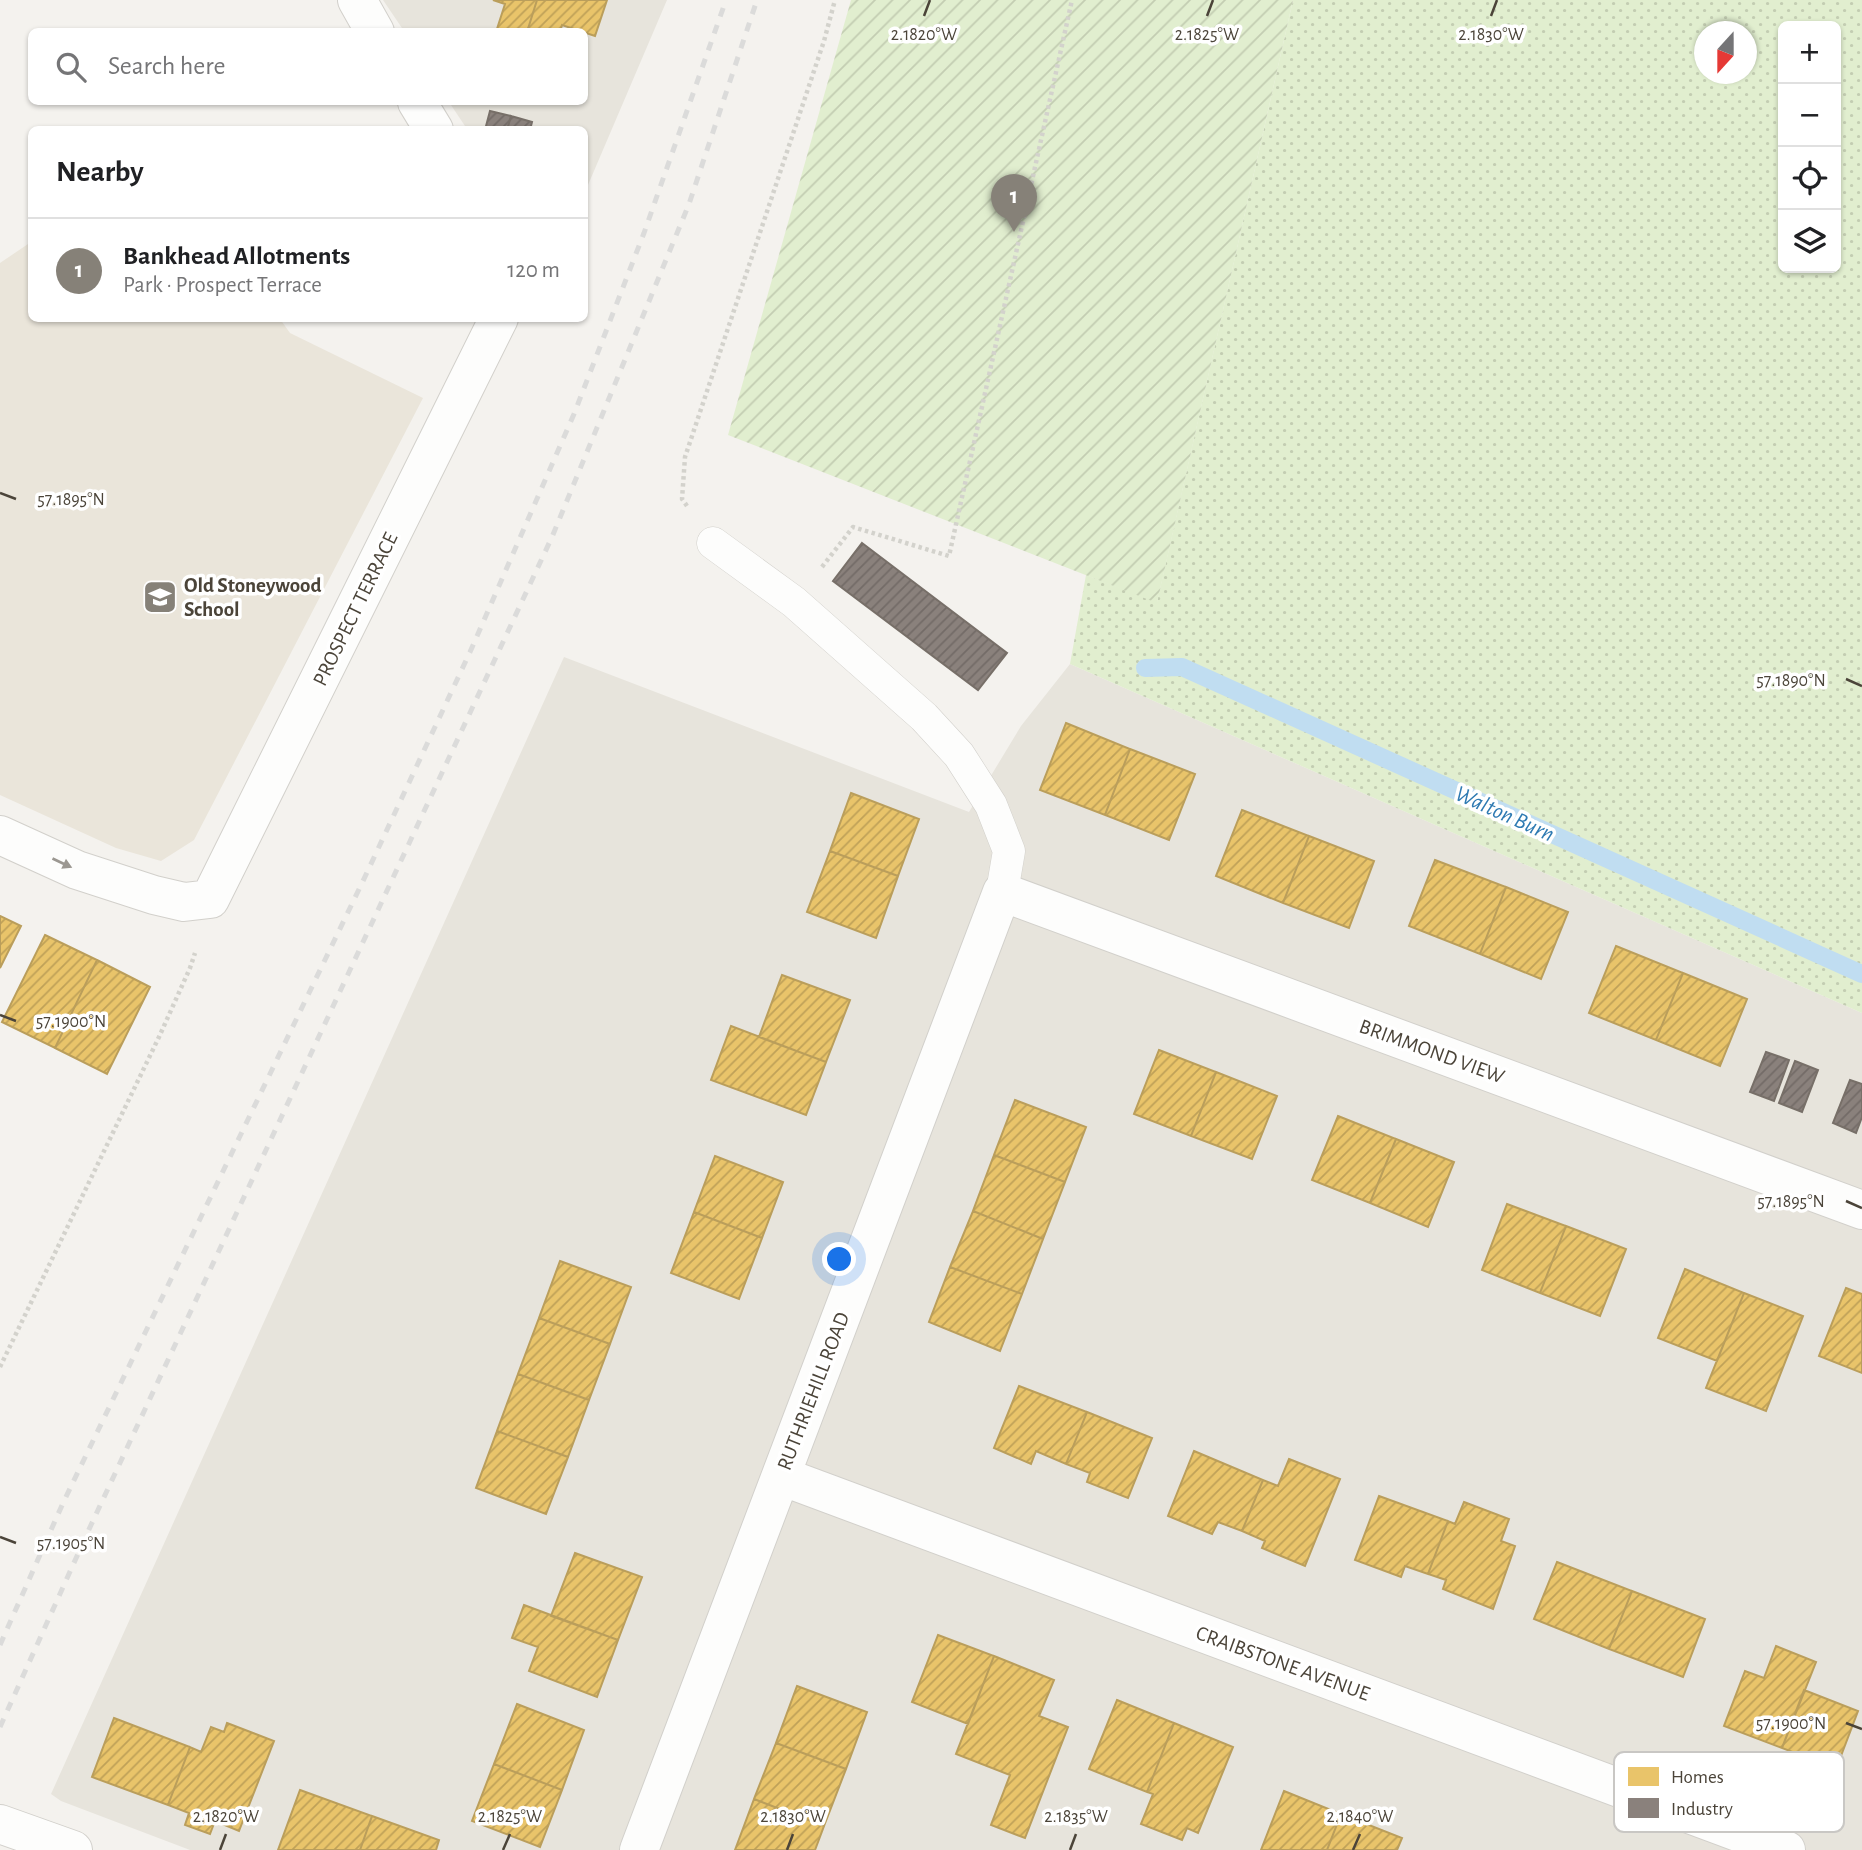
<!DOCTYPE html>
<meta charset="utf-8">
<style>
:root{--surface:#fff;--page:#f2f2f2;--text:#202124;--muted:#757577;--line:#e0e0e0;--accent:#868178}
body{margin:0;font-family:"Alegreya Sans",sans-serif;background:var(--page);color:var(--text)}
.controls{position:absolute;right:21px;top:21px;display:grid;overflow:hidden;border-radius:10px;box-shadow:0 2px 5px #0004}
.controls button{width:63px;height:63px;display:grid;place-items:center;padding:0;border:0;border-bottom:2px solid var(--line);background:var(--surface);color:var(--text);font:35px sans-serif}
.compass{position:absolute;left:1694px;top:21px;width:63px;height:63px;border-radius:50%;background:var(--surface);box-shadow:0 2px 5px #0004;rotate:201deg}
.you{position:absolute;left:840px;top:1260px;width:24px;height:24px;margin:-18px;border:5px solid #fff;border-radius:50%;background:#1a73e8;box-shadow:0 0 0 10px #1a73e833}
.badge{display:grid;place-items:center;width:46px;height:46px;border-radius:50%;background:var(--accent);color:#fff;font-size:23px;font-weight:700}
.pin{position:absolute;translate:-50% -58px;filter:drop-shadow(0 2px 4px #0008)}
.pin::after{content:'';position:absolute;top:37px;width:24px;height:21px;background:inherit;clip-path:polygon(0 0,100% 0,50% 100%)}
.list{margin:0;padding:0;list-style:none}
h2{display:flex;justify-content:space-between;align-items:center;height:91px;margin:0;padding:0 28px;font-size:30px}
h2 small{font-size:23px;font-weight:400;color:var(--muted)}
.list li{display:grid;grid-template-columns:46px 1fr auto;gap:21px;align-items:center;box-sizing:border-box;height:105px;padding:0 28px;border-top:2px solid var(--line)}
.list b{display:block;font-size:26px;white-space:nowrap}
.list p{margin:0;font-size:23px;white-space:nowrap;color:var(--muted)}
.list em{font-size:23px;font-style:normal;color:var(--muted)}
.icon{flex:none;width:38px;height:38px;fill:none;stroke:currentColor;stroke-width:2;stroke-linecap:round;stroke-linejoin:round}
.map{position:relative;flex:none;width:1862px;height:1850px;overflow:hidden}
.search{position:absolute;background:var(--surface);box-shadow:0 2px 5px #0004;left:28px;top:28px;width:560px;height:77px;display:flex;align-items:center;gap:18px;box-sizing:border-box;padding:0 24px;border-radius:10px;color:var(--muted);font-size:26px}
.panel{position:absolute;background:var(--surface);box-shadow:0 2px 5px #0004;left:28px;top:126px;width:560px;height:196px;border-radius:10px}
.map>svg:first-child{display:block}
</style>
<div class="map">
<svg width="1862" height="1850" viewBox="0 0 1862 1850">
<defs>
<pattern id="grass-dots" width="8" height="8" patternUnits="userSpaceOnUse" patternTransform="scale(1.75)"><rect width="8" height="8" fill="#e1eecf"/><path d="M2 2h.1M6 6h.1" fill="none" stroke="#c3cdb2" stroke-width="1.8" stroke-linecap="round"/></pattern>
<pattern id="garden-furrows" width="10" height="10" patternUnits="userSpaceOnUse" patternTransform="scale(1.75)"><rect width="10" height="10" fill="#e1eecf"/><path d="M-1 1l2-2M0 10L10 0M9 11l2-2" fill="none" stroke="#c3cdb2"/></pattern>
<pattern id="homes-hatch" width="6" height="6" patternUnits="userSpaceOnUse" patternTransform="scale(1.75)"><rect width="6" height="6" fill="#e9c46a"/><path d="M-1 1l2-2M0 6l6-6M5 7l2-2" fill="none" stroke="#bfa158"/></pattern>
<pattern id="industry-hatch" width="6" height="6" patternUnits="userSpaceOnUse" patternTransform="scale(1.75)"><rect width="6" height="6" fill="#8a817c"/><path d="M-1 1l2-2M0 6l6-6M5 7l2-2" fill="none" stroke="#736b67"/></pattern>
</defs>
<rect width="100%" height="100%" fill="#f4f2ee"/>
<!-- residential -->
<path fill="#e7e4dc" d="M383 0H667L585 192 584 130 467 129 449 102H584V32L404 31Z
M564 657 969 812 1021 726 1070 664 1862 1013V1850H190L61 1801 51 1794Z"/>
<!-- education -->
<path fill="#eae5da" d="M31 242 32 318 280 319 290 333 423 398 194 840 161 861 116 848 0 795V263Z"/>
<!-- grass -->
<path fill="url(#grass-dots)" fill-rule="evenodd" d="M1293 0H1862V1013L1070 664 1086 575 1157 602ZM1783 26H1836V268H1783ZM1704 32H1746V74H1704Z"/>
<!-- garden -->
<path fill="url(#garden-furrows)" d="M851 0H1293L1157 603 728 435Z"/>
<!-- homes -->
<path fill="url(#homes-hatch)" stroke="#ba9e5b" stroke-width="2" d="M493 0H537L527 32H504L497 29 505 4Z
M537 0H607L595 36 562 25 560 32H527Z
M1066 723 1130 749 1105 815 1040 790Z
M1130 749 1195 774 1169 840 1105 815Z
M851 793 919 819 898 876 830 851Z
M1242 810 1309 836 1283 903 1216 876Z
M1309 836 1374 861 1349 928 1283 903Z
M830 851 898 876 876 938 807 912Z
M1435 860 1506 887 1480 954 1409 926Z
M1506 887 1568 912 1541 979 1480 954Z
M0 916 21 926 0 968Z
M45 935 97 960 55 1048 2 1022Z
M1616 946 1683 973 1656 1040 1589 1013Z
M97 960 150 987 107 1074 55 1048Z
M1683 973 1747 999 1720 1066 1656 1040Z
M782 975 850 1000 826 1062 759 1037Z
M731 1026 826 1062 806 1115 711 1080Z
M1159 1050 1216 1072 1191 1136 1134 1114Z
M1216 1072 1277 1096 1252 1159 1191 1136Z
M1015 1100 1086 1127 1065 1182 994 1155Z
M1338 1116 1396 1139 1370 1203 1312 1180Z
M1396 1139 1454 1162 1428 1227 1370 1203Z
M994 1155 1065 1182 1043 1239 973 1211Z
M715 1156 783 1182 762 1238 694 1212Z
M1507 1204 1566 1226 1540 1293 1482 1270Z
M973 1211 1043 1239 1022 1294 950 1267Z
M694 1212 762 1238 739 1299 671 1273Z
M1566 1226 1626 1249 1600 1316 1540 1293Z
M560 1261 631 1287 610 1344 539 1318Z
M950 1267 1022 1294 1000 1351 929 1322Z
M1685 1269 1744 1293 1717 1361 1658 1338Z
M1846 1288 1862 1294V1373L1819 1356Z
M1744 1293 1803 1316 1766 1411 1706 1388Z
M539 1318 610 1344 589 1400 518 1374Z
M518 1374 589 1400 568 1457 497 1431Z
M1019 1386 1087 1412 1066 1464 1036 1451 1031 1464 994 1448Z
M1087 1412 1152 1438 1128 1498 1087 1482 1090 1473 1066 1464Z
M497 1431 568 1457 546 1514 476 1488Z
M1194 1451 1263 1480 1242 1531 1218 1522 1212 1534 1168 1516Z
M1289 1459 1340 1479 1305 1566 1262 1548 1265 1541 1242 1531 1263 1480 1278 1486Z
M1379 1496 1448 1521 1428 1574 1405 1566 1401 1577 1355 1560Z
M1464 1502 1509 1519 1501 1541 1515 1546 1493 1609 1443 1589 1446 1580 1428 1574 1448 1521 1455 1524Z
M575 1553 642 1577 618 1640 551 1616Z
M1557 1562 1632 1591 1609 1649 1534 1619Z
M1632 1591 1705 1619 1683 1677 1609 1649Z
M524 1605 618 1640 597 1697 529 1671 538 1647 512 1638Z
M938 1635 994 1656 968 1724 912 1702Z
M1776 1646 1816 1662 1782 1748 1724 1726 1745 1671 1764 1678Z
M994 1656 1054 1680 1039 1716 1068 1727 1025 1838 991 1825 1010 1775 956 1754Z
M797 1686 867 1712 846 1769 776 1743Z
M1804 1690 1858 1711 1836 1769 1782 1748Z
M1117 1700 1174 1723 1147 1792 1089 1769Z
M517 1704 584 1730 562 1790 494 1764Z
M114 1718 190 1747 168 1805 92 1777Z
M227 1723 274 1741 239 1831 215 1821 210 1834 185 1825 189 1813 168 1805 190 1747 201 1752 211 1727 224 1732Z
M1174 1723 1233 1747 1198 1833 1187 1828 1182 1840 1141 1824 1153 1794 1147 1792Z
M776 1743 846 1769 824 1826 754 1799Z
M494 1764 562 1790 540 1847 472 1821Z
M300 1790 372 1816 360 1850H278Z
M1284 1791 1341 1814 1327 1850H1261Z
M754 1799 824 1826 815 1850H735Z
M1341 1814 1402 1838 1397 1850H1327Z
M372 1816 439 1840 436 1850H360Z"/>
<!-- industry -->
<path fill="url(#industry-hatch)" stroke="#776f68" stroke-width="2" d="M490 111 511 116 507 130H485Z
M511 116 532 122 530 130H507Z
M862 543 1007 653 978 690 833 581Z
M1766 1052 1789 1060 1774 1101 1750 1092Z
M1795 1061 1818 1070 1802 1112 1779 1103Z
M1850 1080 1862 1084V1117L1856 1133 1833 1123Z"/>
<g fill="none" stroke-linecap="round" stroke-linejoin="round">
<!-- stream -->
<path stroke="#c0ddf1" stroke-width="18" d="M1145 668 1182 667 1862 974"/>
<!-- service casing -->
<g stroke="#d2d0cb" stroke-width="33">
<path id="service" d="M713 543 794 602 924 717 959 755 991 805 1009 851 1002 892"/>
</g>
<!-- minor casing -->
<g stroke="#d2d0cb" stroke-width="40">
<path id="minor" d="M357 0 375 32
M417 102 434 130
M0 835 77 870 154 895 184 902 210 899 499 318
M781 1476 1786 1850
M0 1824 73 1850
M639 1850 1002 892 1862 1210"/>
</g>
<!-- path -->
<path stroke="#d3d2cc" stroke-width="4.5" stroke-dasharray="3.5 3.5" stroke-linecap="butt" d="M687 506 682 499 685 457 824 41 835 0
M822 567 853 527 949 556 1072 0
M0 1367 159 1037 190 968 195 953"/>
<!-- service -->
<use href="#service" stroke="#fdfdfc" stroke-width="32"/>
<!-- minor -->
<use href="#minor" stroke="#fdfdfc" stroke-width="38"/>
<!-- rail -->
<path stroke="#dbdbda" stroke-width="5" stroke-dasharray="9 9" stroke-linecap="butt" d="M0 1645 63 1503 363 881 470 652 574 414 644 233 726 0
M0 1727 91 1525 552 537 689 204 757 0"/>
</g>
<!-- one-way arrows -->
<defs><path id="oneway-solid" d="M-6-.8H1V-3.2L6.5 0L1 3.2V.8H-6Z" transform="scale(1.75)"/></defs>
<use fill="#9b9791" href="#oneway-solid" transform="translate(62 863) rotate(25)"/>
<!-- ticks -->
<path fill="none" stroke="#4b4439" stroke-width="2.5" d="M924 16 930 0M1207 16 1213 0M1491 16 1497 0M0 493 16 499M1846 679 1862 686M0 1015 16 1021M1846 1201 1862 1208M0 1537 16 1543M1846 1723 1862 1729M220 1850 226 1834M503 1850 510 1834M787 1850 793 1834M1070 1850 1076 1834M1353 1850 1360 1834"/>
<!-- icons -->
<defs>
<g id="school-square" transform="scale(1.75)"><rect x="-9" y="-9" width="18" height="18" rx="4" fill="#868178" stroke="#fff"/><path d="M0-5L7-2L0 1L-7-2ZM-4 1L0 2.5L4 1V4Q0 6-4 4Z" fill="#fff"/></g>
</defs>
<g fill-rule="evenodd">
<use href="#school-square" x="160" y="597"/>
</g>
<g text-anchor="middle" stroke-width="7" stroke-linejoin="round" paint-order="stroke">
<!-- poi labels -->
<g font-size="21" font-weight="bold" fill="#4b4439" stroke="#fff" text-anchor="start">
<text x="184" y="592">Old Stoneywood<tspan x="184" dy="24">School</tspan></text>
</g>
<!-- street labels -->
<g font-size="21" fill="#4b4439" stroke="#fff">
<text transform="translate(355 609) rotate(-64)" y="7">PROSPECT TERRACE</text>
<text transform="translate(1432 1051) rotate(20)" y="7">BRIMMOND VIEW</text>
<text transform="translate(813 1391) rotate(-69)" y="7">RUTHRIEHILL ROAD</text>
<text transform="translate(1283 1663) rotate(20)" y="7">CRAIBSTONE AVENUE</text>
</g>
<!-- water labels -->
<g font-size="23" font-style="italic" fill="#2e7ab2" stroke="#fff">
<text transform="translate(1505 813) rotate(24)" y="8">Walton Burn</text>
</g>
</g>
<!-- legend -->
<rect x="1614" y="1752" width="230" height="80" rx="10" fill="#fff" stroke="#c9c7c4" stroke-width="2"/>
<rect x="1628" y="1767" width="31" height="19" fill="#e9c46a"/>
<rect x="1628" y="1798" width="31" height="20" fill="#8a817c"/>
<g font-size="19" fill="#4b4439">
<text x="1671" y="1783">Homes</text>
<text x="1671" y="1815">Industry</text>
</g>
<g font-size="18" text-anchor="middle" fill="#4b4439" stroke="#fff" stroke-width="7" stroke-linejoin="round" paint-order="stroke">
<text x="924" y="40">2.1820°W</text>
<text x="1207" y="40">2.1825°W</text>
<text x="1491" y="40">2.1830°W</text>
<text x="71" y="505">57.1895°N</text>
<text x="1791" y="686">57.1890°N</text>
<text x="71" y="1027">57.1900°N</text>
<text x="1791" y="1207">57.1895°N</text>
<text x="71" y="1549">57.1905°N</text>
<text x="1791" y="1729">57.1900°N</text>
<text x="226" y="1822">2.1820°W</text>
<text x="510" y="1822">2.1825°W</text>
<text x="793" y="1822">2.1830°W</text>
<text x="1076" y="1822">2.1835°W</text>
<text x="1360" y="1822">2.1840°W</text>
</g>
</svg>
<div class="controls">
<button>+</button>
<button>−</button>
<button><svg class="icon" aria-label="locate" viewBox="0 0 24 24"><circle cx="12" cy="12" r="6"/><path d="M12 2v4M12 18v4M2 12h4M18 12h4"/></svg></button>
<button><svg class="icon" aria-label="layers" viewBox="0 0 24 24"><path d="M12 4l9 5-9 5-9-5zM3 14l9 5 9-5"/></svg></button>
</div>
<svg class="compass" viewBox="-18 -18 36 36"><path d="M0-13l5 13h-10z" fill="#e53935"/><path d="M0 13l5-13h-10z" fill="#757577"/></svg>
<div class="you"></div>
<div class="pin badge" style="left:1014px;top:232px">1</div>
<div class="search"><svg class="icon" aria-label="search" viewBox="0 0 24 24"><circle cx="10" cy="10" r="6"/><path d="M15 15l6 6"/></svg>Search here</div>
<section class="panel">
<h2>Nearby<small></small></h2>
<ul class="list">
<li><span class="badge">1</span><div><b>Bankhead Allotments</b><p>Park · Prospect Terrace</p></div><em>120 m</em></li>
</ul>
</section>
</div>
